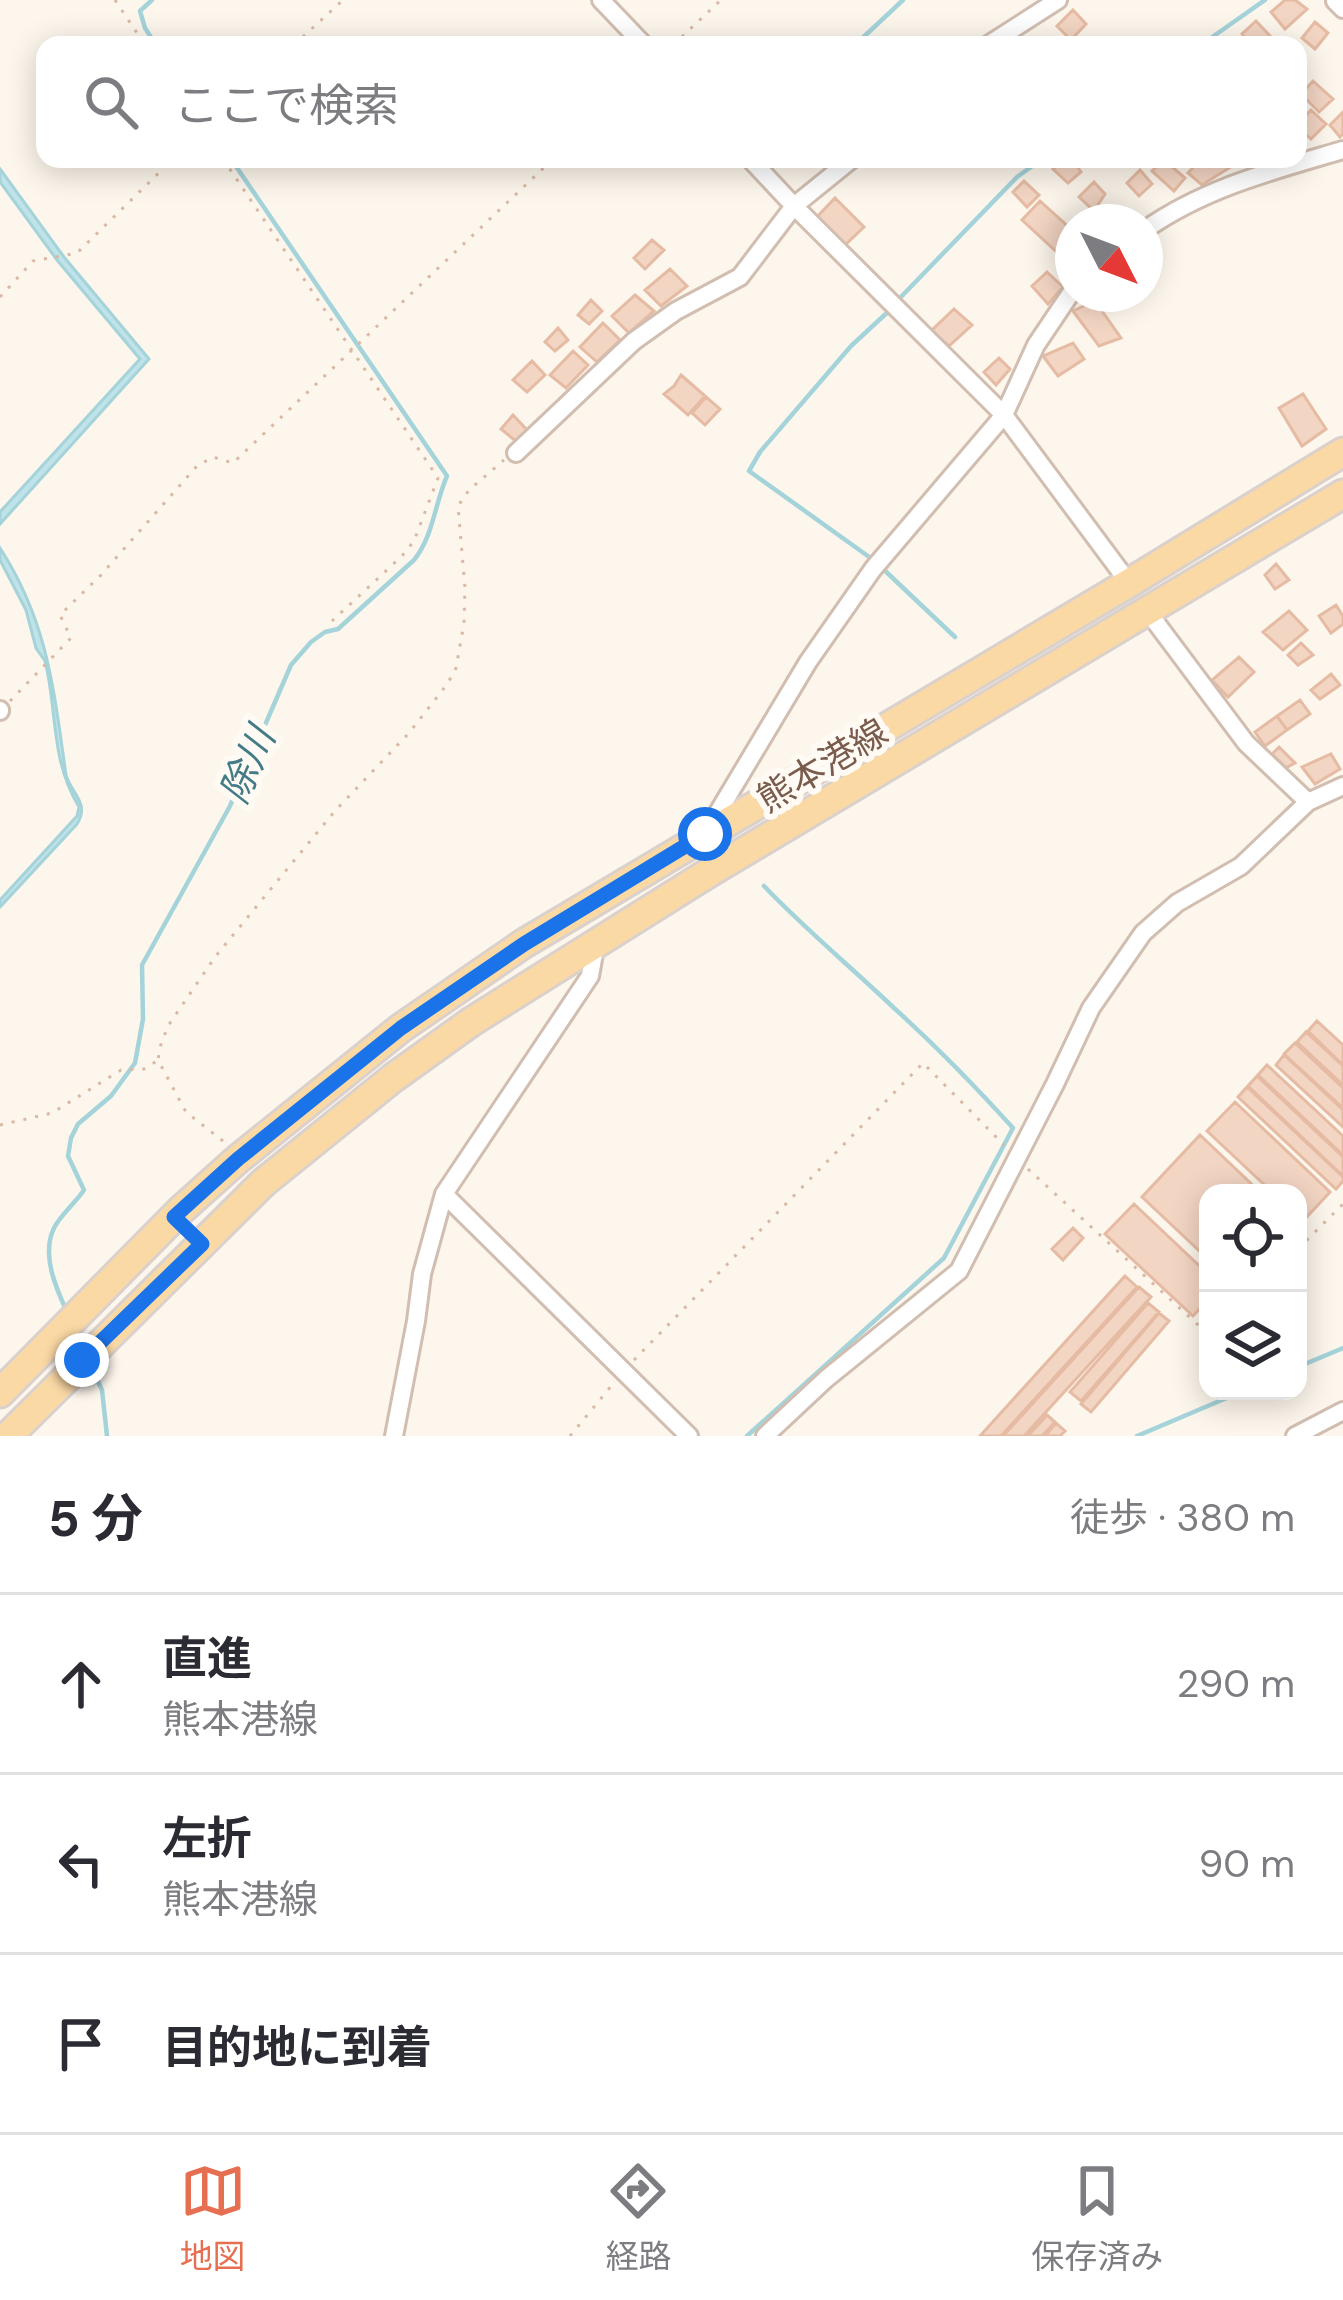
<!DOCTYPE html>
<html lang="ja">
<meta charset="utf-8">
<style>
:root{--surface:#fff;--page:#f2f2f3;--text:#2b2b33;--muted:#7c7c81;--line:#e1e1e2;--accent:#e76f51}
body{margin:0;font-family:"DM Sans","Noto Sans JP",sans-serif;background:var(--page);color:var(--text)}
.controls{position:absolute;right:36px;bottom:36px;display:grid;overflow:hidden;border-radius:24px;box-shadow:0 6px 30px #0003}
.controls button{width:108px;height:108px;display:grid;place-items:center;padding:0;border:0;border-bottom:3px solid var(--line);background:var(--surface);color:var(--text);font:60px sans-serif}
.compass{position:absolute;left:1055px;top:204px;width:108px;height:108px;border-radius:50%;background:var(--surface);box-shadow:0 6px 30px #0003;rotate:132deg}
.stop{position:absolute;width:36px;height:36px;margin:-27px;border:9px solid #1a73e8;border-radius:50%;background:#fff}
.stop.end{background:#1a73e8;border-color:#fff;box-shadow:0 3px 12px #0008}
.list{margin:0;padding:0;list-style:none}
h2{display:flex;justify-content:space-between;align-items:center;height:156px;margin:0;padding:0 48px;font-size:51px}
h2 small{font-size:39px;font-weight:400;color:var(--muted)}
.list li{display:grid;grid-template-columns:78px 1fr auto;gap:36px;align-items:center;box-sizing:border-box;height:180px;padding:0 48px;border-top:3px solid var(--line)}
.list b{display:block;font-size:45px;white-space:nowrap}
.list p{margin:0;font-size:39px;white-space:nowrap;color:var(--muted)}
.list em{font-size:39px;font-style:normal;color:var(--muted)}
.icon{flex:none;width:66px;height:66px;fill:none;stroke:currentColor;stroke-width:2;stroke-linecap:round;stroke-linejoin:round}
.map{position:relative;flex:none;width:1343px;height:1436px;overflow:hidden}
.search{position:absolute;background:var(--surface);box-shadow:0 6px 30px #0003;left:36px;right:36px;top:36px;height:132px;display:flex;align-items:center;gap:30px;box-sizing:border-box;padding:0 42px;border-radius:24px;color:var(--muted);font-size:45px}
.sheet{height:696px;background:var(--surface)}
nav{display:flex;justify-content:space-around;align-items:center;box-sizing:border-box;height:168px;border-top:3px solid var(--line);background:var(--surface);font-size:33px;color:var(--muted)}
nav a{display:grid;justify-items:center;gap:6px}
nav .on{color:var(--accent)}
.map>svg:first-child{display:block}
</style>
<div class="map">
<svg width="1343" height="1436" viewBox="0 0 1343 1436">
<rect width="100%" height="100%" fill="#fdf6ec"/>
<!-- water -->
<path fill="#bfe3e8" stroke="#a5d3da" stroke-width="3" d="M0 169 64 257 149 359 0 524V512L140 359 57 260 0 182Z
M0 548C48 622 54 691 66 775 72 795 90 803 77 824L0 907V900L77 816 79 807C50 759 58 714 45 661L36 648 26 610 0 560Z"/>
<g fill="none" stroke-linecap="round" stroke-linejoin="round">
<!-- stream -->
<path stroke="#a5d3da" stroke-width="4.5" d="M152 0 140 11 145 28 156 45
M855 45 903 0
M1201 45 1265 0
M897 301 1017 177 1042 159
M872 559 749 471 760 452 851 346 890 310
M881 567 955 637
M67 1312C56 1288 41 1255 54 1228 59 1217 76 1202 84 1190L68 1156 71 1138 78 1124 111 1096 135 1063 143 1019 142 965 230 806 291 665 311 642 325 632 338 629 414 560C433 537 435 503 447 476L231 159
M91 1366 102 1390 107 1436
M1298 1367 1343 1348
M747 1436 944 1258 1013 1128C975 1086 936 1046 894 1008 851 967 805 929 764 886
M1137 1436 1243 1391"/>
</g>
<!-- building -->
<path fill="#f3d5c3" stroke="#e6bba3" stroke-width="3" d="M1285 0H1295L1307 9 1285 29 1271 12Z
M1073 10 1086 24 1071 40 1057 26Z
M1256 21 1271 37 1261 45H1251L1242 34Z
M1315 22 1328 33 1315 49 1302 38Z
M1313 81 1333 99 1319 112 1301 94Z
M1311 110 1326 124 1311 139 1298 127V123Z
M1343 112V134L1340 137 1330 125Z
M1066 159H1072L1081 172 1068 183 1053 169Z
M1201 159H1217L1229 168 1202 185 1188 173Z
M1164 160 1185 178 1174 191 1152 171Z
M1140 170 1152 184 1139 196 1127 183Z
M1024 181 1039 195 1027 207 1013 192Z
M1094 182 1105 194 1094 211 1079 197Z
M835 198 864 227 844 246 815 219Z
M1040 201 1073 231V243L1060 255 1022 220Z
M1123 211 1133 222H1109Z
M652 240 664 250 645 269 634 258Z
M1073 243V267L1060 255Z
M670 269 687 286 661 306 645 290Z
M1047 272 1063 287 1048 304 1032 286Z
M635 295 654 311 629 333 612 316Z
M591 300 602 311 589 324 578 315Z
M1095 301 1121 338 1099 346 1073 311Z
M954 309 972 325 949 346 931 331Z
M603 323 620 340 597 362 580 347Z
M558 328 568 340 555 351 545 342Z
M1073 343 1084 359 1058 376 1043 356Z
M573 351 588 365 566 388 550 375Z
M999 358 1010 369 996 385 984 372Z
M532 361 545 375 527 392 513 380Z
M681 375 705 396 688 415 664 394 674 386Z
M1303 394 1326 429 1302 446 1279 408Z
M706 397 720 409 705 425 692 413Z
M513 415 528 431 518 443 501 429Z
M1276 564 1289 580 1275 589 1265 575Z
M1336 605 1343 616V624L1331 633 1319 616Z
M1289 611 1307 630 1283 650 1263 632Z
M1301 643 1313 655 1298 665 1288 655Z
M1239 657 1254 672 1228 697 1212 680Z
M1331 674 1340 685 1320 699 1311 690Z
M1300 700 1310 714 1287 730 1277 716Z
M1277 716 1287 730 1265 746 1255 732Z
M1279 747 1295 763 1286 768 1272 754Z
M1331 754 1340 769 1315 784 1302 767Z
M1317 1021 1343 1045V1065L1308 1031Z
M1306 1032 1343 1066V1085L1297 1042Z
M1295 1043 1343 1088V1108L1284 1054Z
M1284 1055 1343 1110V1127L1276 1065Z
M1267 1065 1343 1136V1155L1258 1075Z
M1257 1076 1343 1157V1176L1248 1086Z
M1247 1087 1343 1177V1181L1336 1189 1238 1097Z
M1235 1102 1330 1192 1303 1221 1298 1217V1193H1273L1207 1131Z
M1200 1135 1261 1193H1208V1259L1142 1197Z
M1134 1204 1208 1274V1300L1193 1316 1105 1234Z
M1073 1228 1083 1238 1063 1260 1052 1249Z
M1125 1276 1137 1287 1001 1436H980Z
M1139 1287 1151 1297 1024 1436H1003Z
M1148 1303 1159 1312 1081 1401 1070 1392Z
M1159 1313 1169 1321 1091 1412 1081 1404Z
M1047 1415 1055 1422 1042 1436H1028Z
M1056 1423 1065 1431 1060 1436H1045Z"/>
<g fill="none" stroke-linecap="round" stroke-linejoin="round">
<!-- street casing -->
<g stroke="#d1beb0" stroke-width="22">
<path id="street" d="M601 0 644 45
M1335 1 1343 9
M988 45 1058 0
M750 159 794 206 1004 415 1129 583
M1145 230C1204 188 1275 170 1343 150
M516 453 634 341 676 311 740 277 794 206 852 159
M1148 612 1246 743 1308 802
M0 711V710
M708 829 808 662 873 569 1004 415 1036 345 1073 290
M444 1194 689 1436
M394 1436 416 1321 422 1274 444 1194 590 976 596 942
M765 1436 826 1379 959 1271 1055 1084 1091 1008 1143 933 1177 903 1241 866 1308 802 1343 786
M1295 1436 1343 1411"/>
</g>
<!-- primary casing -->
<g stroke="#dad1cd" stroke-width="33">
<path id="primary" d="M0 1393 181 1210 238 1159 401 1028 523 944 1129 583 1343 452
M8 1436 263 1183 393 1078 471 1022 710 872 1343 494"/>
</g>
<!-- path -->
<path stroke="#d9b8a5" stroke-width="3" stroke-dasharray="3 9" stroke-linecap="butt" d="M115 0 145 45
M294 45 343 0
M673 45 721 0
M223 159 438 478 414 541 402 556 332 621
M0 297 33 261 77 253 173 159
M10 701 71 638 60 615 101 575 197 466 213 457 233 463 553 159
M0 1125 52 1113 121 1070 144 1069 157 1061
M223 1141 186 1112 158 1060 160 1047 168 1026 215 957 334 812 409 733 448 683 456 668 464 623 465 588 458 506 469 490 504 460
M1028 1169 1208 1334
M1298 1249 1343 1204
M634 1360 923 1063 1004 1145
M570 1436 612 1385"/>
<!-- street -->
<use href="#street" stroke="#fff" stroke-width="16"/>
<!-- primary -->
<use href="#primary" stroke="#fbd9a5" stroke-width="27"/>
</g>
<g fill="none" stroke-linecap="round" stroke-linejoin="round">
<!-- route -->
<path stroke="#1a73e8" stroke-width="15" d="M82 1360 202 1244 174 1217 238 1159 401 1028 524 944 705 834"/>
</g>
<g text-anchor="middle" stroke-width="12" stroke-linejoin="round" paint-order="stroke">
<!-- street labels -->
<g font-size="36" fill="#7a5c4d" stroke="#fffaf3">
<text transform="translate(822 765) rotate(-31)" y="13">熊本港線</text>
</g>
<!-- water labels -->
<g font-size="39" font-style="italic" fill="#437c86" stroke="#fffaf3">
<text transform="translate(247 765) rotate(-66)" y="14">除川</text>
</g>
</g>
</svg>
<div class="controls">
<button><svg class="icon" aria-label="locate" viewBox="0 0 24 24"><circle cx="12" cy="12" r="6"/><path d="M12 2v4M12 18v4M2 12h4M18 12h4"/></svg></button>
<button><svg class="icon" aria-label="layers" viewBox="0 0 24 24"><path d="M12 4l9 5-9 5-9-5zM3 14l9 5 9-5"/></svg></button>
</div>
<svg class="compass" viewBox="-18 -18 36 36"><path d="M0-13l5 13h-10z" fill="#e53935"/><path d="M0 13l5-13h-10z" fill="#7c7c81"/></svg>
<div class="stop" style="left:705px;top:834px"></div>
<div class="stop end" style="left:82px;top:1360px"></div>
<div class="search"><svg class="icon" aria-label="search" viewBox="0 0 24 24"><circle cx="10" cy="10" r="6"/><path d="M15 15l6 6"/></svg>ここで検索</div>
</div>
<section class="sheet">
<h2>5 分<small>徒歩 · 380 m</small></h2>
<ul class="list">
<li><svg class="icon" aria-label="ahead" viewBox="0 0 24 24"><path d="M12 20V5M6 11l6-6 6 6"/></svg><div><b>直進</b><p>熊本港線</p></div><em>290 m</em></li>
<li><svg class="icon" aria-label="left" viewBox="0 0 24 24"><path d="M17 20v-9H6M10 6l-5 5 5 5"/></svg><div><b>左折</b><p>熊本港線</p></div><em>90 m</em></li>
<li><svg class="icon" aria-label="arrive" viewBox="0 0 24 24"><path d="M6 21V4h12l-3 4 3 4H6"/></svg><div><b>目的地に到着</b></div></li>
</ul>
</section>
<nav>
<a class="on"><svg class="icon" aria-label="map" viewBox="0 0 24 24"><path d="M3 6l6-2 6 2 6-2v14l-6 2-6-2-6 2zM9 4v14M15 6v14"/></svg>地図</a>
<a><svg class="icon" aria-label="directions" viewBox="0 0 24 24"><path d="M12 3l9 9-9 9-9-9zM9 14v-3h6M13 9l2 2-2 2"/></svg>経路</a>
<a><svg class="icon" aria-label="saved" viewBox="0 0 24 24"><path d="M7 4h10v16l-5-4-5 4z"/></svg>保存済み</a>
</nav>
